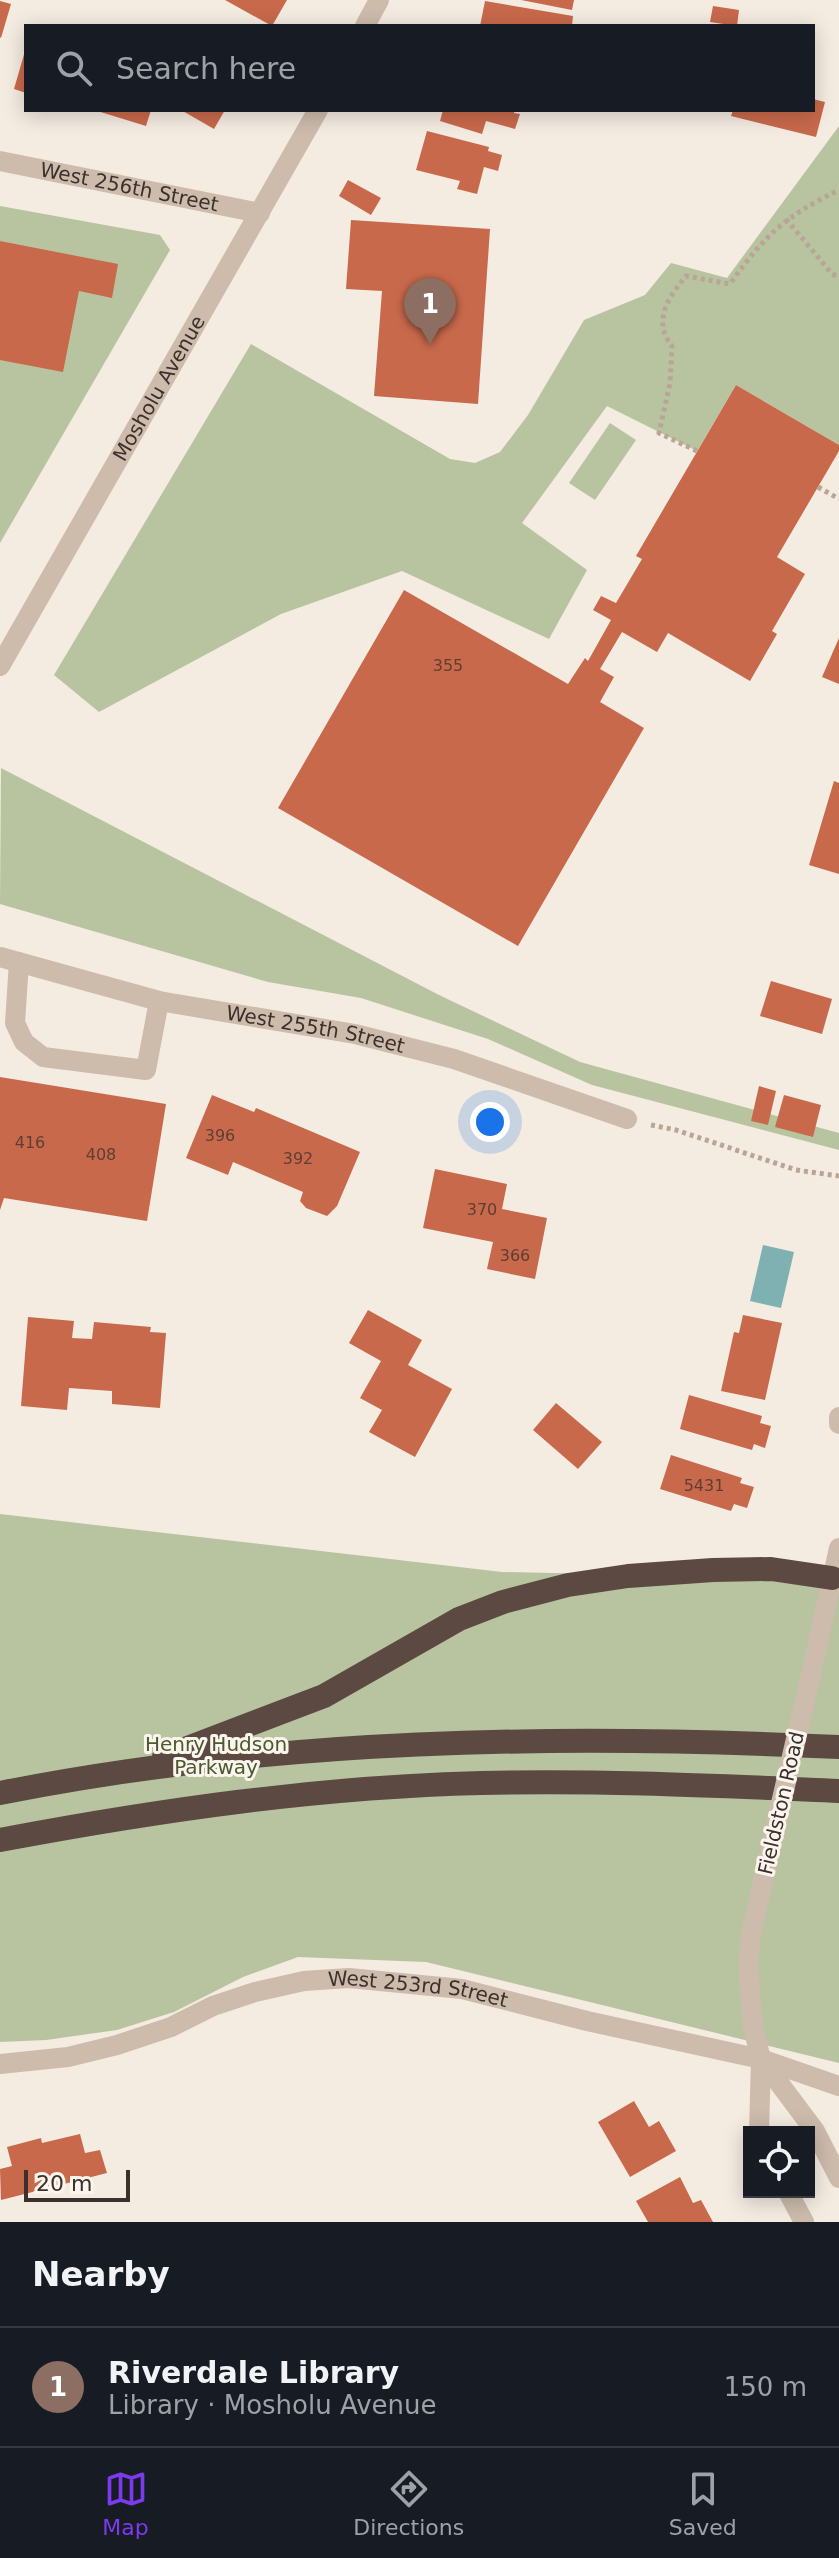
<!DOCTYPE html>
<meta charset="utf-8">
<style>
:root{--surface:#171b24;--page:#242831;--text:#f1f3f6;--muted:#9ea1a6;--line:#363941;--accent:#7c3aed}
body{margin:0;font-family:"DejaVu Sans",sans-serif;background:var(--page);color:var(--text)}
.controls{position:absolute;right:24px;bottom:24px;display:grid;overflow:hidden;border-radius:0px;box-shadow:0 4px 20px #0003}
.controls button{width:72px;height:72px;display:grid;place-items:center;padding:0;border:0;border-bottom:2px solid var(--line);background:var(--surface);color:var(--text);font:40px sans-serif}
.scale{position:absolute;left:24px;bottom:20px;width:106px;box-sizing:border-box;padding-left:8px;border:4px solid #3b302b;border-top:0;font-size:22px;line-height:28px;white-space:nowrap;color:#3b302b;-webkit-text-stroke:6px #fbf5ee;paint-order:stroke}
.you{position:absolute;left:490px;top:1122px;width:28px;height:28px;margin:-20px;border:6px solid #fff;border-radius:50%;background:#1a73e8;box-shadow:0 0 0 12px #1a73e833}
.badge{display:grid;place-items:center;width:52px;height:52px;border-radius:50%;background:var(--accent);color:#fff;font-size:26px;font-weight:700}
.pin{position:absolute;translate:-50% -66px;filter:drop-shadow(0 2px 4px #0008)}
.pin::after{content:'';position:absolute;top:42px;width:28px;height:24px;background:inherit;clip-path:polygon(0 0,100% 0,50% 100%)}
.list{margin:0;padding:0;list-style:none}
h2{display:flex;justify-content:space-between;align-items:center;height:104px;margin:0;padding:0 32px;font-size:34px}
h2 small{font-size:26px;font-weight:400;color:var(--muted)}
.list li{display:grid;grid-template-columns:52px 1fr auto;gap:24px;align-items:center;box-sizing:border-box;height:120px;padding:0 32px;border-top:2px solid var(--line)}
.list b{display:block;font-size:30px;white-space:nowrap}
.list p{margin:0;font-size:26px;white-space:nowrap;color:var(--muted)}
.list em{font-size:26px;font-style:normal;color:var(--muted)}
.icon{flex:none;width:44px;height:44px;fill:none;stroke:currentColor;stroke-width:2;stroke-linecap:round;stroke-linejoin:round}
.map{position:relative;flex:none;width:839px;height:2222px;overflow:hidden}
.search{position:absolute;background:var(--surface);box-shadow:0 4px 20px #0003;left:24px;right:24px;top:24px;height:88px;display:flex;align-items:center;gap:20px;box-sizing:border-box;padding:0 28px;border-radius:0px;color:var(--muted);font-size:30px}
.sheet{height:224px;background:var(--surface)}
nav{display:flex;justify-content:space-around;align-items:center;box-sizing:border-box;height:112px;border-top:2px solid var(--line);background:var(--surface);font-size:22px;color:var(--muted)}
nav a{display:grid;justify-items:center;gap:4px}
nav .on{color:var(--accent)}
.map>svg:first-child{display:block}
</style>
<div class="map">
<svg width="839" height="2222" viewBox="0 0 839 2222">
<rect width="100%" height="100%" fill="#f4ebe1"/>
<!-- green -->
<path fill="#b8c4a0" d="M839 126V445L736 385 697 451 607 406 522 523 587 570 549 639 402 571 281 614 99 712 54 675 251 344 450 459 475 463 500 452 528 415 584 320 645 295 671 263 727 278Z
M0 206 160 235 170 250 0 543Z
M610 423 636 440 595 500 569 483Z
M1 768 439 995 580 1062 839 1133V1150L592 1085 488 1039 361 998 268 982 0 904Z
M0 1514 502 1572 839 1579V2063L426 1962 298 1957 243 1977 174 2012 117 2030 46 2040 0 2042Z"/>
<!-- water -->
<path fill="#7fb0b2" d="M763 1245 794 1252 781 1308 750 1301Z"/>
<!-- building -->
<path fill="#c8694b" d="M225 0H287L272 26Z
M521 0H574L572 10Z
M0 1 11 4 1 38 0 37Z
M485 1 573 16 572 26 551 24V26H480Z
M713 6 739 10 737 26 710 22Z
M25 51H26V93L14 89Z
M813 99 825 102 816 137 731 116 733 110H813Z
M94 110H151L146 126Z
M181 110H225L214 129Z
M443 110H515L514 113 520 114 515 129 486 121 482 134 440 121Z
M427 131 489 147 488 151 502 155 498 171 484 167 477 194 457 189 460 181 416 170Z
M348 180 381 198 371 215 339 196Z
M351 220 490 229 478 404 374 396 382 291 346 289Z
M0 241 118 264 112 298 79 291 63 372 0 360Z
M736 385 839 445V451L777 557 805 574 772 631 777 634 750 681 668 633 657 652 622 632 600 669 614 677 600 702 644 728 518 946 278 808 404 590 568 684 585 658 588 661 611 620 593 610 601 596 616 603 642 559 636 556Z
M839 638V684L822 677Z
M834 781 839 783V874L809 865Z
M771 981 832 999 822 1034 760 1016Z
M0 1077 166 1104 147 1221 4 1198 0 1210Z
M759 1086 776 1091 768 1125 751 1121Z
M212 1095 254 1112 256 1108 360 1152 337 1206 327 1216 306 1208 300 1201 303 1192 233 1162 228 1175 186 1158Z
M784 1095 821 1105 813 1137 775 1127Z
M435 1169 507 1184 502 1209 547 1218 535 1279 487 1269 493 1242 423 1228Z
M368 1310 422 1340 408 1365 452 1389 415 1457 369 1432 382 1410 360 1398 381 1361 349 1343Z
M743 1315 782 1323 765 1400 721 1391 734 1332 739 1333Z
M28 1317 74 1321 72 1338 92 1339 94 1322 151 1327 150 1332 166 1333 160 1408 112 1404V1391L69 1388 67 1410 21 1406Z
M689 1395 762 1416 760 1423 771 1426 765 1448 754 1444 752 1450 680 1429Z
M556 1403 602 1442 578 1469 533 1430Z
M671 1455 742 1478 740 1483 754 1487 747 1508 734 1504 731 1511 660 1489Z
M634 2101 649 2127 659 2121 676 2151 630 2177 598 2122Z
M80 2134 85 2153 100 2150 107 2173 1 2200 0 2169 12 2166 7 2147 41 2138 42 2143Z
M680 2177 693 2203 701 2200 713 2222H648L636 2201Z"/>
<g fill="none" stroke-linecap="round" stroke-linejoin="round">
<!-- path -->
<path stroke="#b9a596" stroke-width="5" stroke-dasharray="4 4" stroke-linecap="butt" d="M786 219 832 274 839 277
M697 451 659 433 670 383 672 346C652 321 668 298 686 276L730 284C765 235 784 217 839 190
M818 487 839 499
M651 1125 676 1130 796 1170 839 1176"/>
<!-- minor -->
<g stroke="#cdbbac" stroke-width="20">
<path d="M365 26 379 0"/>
<path id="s1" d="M0 161 260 213"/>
<path id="s2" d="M0 666 318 110"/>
<path id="s3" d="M0 957 159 1001 355 1034 454 1059 627 1119"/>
<path d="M19 962 15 1023 24 1042 43 1057 146 1070 159 1001"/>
<path d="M839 1417V1424"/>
<path d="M809 1683 839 1548"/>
<path d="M761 2059 815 2131 839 2178"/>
<path id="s4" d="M0 2064 68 2057 117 2045 171 2027 213 2006 255 1992 304 1981 349 1978 462 1989 587 2021 761 2059 839 2086"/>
<path d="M759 2132 761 2059 753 2027 748 1964 751 1934 772 1842"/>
<path d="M788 2192 804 2222"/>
</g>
<!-- highway -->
<path stroke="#5c4a42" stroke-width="24" d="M164 1757 324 1696 459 1619 503 1602 568 1585 628 1576 713 1570 771 1569 832 1578
M0 1793C276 1738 558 1734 839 1747
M0 1840C159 1810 319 1787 481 1783 600 1780 720 1786 839 1791"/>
<!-- minor-bridge -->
<path stroke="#cdbbac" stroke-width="20" d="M772 1842 809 1683"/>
</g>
<g text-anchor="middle" stroke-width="6" stroke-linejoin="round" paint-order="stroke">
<!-- number labels -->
<g font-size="16" fill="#5e3e33">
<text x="448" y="671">355</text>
<text x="220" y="1141">396</text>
<text x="30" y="1148">416</text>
<text x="101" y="1160">408</text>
<text x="298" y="1164">392</text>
<text x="482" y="1215">370</text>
<text x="515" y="1261">366</text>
<text x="704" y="1491">5431</text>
</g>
<!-- street labels -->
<g font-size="20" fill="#3b302b" stroke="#fbf5ee">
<text dy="7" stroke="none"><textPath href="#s1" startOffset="132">West 256th Street</textPath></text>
<text dy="7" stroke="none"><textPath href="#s2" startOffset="320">Mosholu Avenue</textPath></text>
<text dy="7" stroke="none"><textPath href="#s3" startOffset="324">West 255th Street</textPath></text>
<text transform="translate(781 1803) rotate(-77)" y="7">Fieldston Road</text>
<text dy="7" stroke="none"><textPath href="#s4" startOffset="432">West 253rd Street</textPath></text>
</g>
<!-- park labels -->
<g font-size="20" fill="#4a5a2e" stroke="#fbf5ee">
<text x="216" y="1751">Henry Hudson<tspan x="216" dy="23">Parkway</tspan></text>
</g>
</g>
</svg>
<div class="controls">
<button><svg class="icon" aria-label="locate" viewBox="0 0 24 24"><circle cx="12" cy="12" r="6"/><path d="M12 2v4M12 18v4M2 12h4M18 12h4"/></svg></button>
</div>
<div class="scale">20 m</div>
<div class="you"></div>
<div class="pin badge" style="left:430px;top:344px;background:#8d6e63">1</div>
<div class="search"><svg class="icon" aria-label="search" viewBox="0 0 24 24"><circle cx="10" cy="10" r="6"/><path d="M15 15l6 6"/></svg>Search here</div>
</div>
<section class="sheet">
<h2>Nearby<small></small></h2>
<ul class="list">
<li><span class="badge" style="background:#8d6e63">1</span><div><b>Riverdale Library</b><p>Library · Mosholu Avenue</p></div><em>150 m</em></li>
</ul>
</section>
<nav>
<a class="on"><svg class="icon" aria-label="map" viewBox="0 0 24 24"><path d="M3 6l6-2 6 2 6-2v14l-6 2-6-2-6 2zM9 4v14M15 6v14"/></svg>Map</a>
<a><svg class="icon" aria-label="directions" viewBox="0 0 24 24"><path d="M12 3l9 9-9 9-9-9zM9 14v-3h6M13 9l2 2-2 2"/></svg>Directions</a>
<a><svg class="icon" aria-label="saved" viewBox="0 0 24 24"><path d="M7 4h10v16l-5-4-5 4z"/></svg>Saved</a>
</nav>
